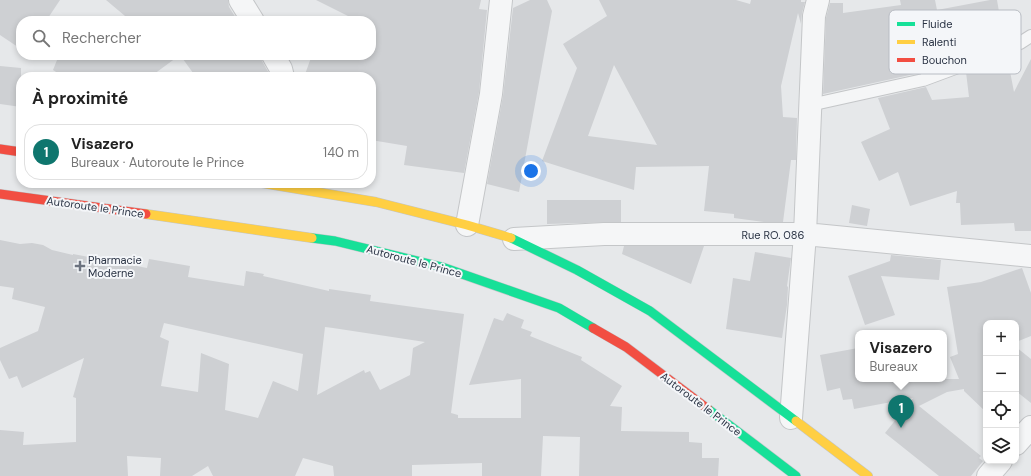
<!DOCTYPE html>
<html lang="fr">
<meta charset="utf-8">
<style>
:root{--surface:#fff;--page:#f2f2f2;--text:#222;--muted:#767676;--line:#e0e0e0;--accent:#0f766e}
body{margin:0;font-family:"DM Sans",sans-serif;background:var(--page);color:var(--text)}
.controls{position:absolute;right:12px;bottom:12px;display:grid;overflow:hidden;border-radius:8px;box-shadow:0 2px 6px #0003}
.controls button{width:36px;height:36px;display:grid;place-items:center;padding:0;border:0;border-bottom:1px solid var(--line);background:var(--surface);color:var(--text);font:20px sans-serif}
.you{position:absolute;left:531px;top:171px;width:14px;height:14px;margin:-10px;border:3px solid #fff;border-radius:50%;background:#1a73e8;box-shadow:0 0 0 6px #1a73e833}
.badge{display:grid;place-items:center;width:26px;height:26px;border-radius:50%;background:var(--accent);color:#fff;font-size:13px;font-weight:700}
.pin{position:absolute;translate:-50% -33px;filter:drop-shadow(0 1px 2px #0008)}
.pin::after{content:'';position:absolute;top:21px;width:14px;height:12px;background:inherit;clip-path:polygon(0 0,100% 0,50% 100%)}
.popup{position:absolute;left:855px;top:330px;width:92px;height:52px;box-sizing:border-box;display:grid;place-content:center;border-radius:8px;background:var(--surface);filter:drop-shadow(0 1px 3px #0005);font-size:13px;white-space:nowrap;color:var(--muted)}
.popup b{font-size:15px;color:var(--text)}
.popup::after{content:'';position:absolute;left:50%;top:100%;margin-left:-8px;border:8px solid transparent;border-top-color:var(--surface)}
.list{margin:0;padding:0;list-style:none}
h2{display:flex;justify-content:space-between;align-items:center;height:52px;margin:0;padding:0 16px;font-size:17px}
h2 small{font-size:13px;font-weight:400;color:var(--muted)}
.list li{display:grid;grid-template-columns:26px 1fr auto;gap:12px;align-items:center;box-sizing:border-box;height:56px;margin:0 8px 8px;padding:0 8px;border:1px solid var(--line);border-radius:16px}
.list b{display:block;font-size:15px;white-space:nowrap}
.list p{margin:0;font-size:13px;white-space:nowrap;color:var(--muted)}
.list em{font-size:13px;font-style:normal;color:var(--muted)}
.icon{flex:none;width:22px;height:22px;fill:none;stroke:currentColor;stroke-width:2;stroke-linecap:round;stroke-linejoin:round}
.map{position:relative;flex:none;width:1031px;height:476px;overflow:hidden}
.search{position:absolute;background:var(--surface);box-shadow:0 2px 6px #0003;left:16px;top:16px;width:360px;height:44px;display:flex;align-items:center;gap:10px;box-sizing:border-box;padding:0 14px;border-radius:16px;color:var(--muted);font-size:15px}
.panel{position:absolute;background:var(--surface);box-shadow:0 2px 6px #0003;left:16px;top:72px;width:360px;height:116px;border-radius:16px}
.map>svg:first-child{display:block}
</style>
<div class="map">
<svg width="1031" height="476" viewBox="0 0 1031 476">
<rect width="100%" height="100%" fill="#e6e8ea"/>
<!-- building -->
<path fill="#ced0d3" fill-rule="evenodd" d="M0 0H60L46 21H21V49L0 35Z
M106 0H228L229 7 236 18 232 21H131Z
M316 0H481L479 9 487 10 479 92 464 173 404 165 407 146 371 140V77H304L312 55H371V21H358Z
M530 0H547L552 11 519 192 487 184 503 96 513 8Z
M599 0H736L750 4 751 0H801V2H805L802 13 801 24 798 13 781 86 783 117 797 118 796 160H791L783 222H764L734 218V214L704 211 709 166 636 167 634 190 542 161 577 68 563 44 607 16ZM614 65 657 145 588 136Z
M900 0H935L937 10 990 0H997L1004 41 947 63 918 71 919 73 823 94 826 18 830 3H843V13L901 5Z
M59 55H180L150 77H64L53 70Z
M180 55H261L262 61 270 75 266 77H196Z
M1007 56 1014 92 1031 59V231H1015L1014 223 961 225 960 203H956L957 191 910 206 898 172 879 181 861 142 890 129 878 98 926 87 932 100 969 97 966 72Z
M0 66 21 68V107L0 104Z
M547 200H621V222L547 224Z
M852 205 870 209 867 226 849 223Z
M0 240 20 244 32 243 43 245 52 250 73 255V254L147 268 149 259 190 266 188 277 244 286 246 271 264 274 263 276 329 291V289L371 295 370 301 464 314 451 413 458 415V418H521V379L469 385 494 318 503 321 507 313 524 320 521 328 532 332 530 336 582 357 581 360 622 386 610 406 622 407 621 431 689 432V442L702 443V458H719L718 476H579L580 437 543 436 541 476H482V463L412 465V476H334L333 466 303 458 295 476H213L208 466 192 476H160L161 458 127 456 128 476H0V430L24 432 23 445 76 442V398L73 397 84 358 22 388 17 376 9 379 0 360V348L38 331 45 307 12 299 14 288 0 286ZM164 323 303 354 298 391 273 381 258 418 225 410 229 364 201 353 198 392 161 386 169 341 160 337ZM325 327 333 328 425 342 413 348 410 375 380 390 370 371 365 373 364 370 317 395Z
M624 246H704L691 284 622 254Z
M755 252 791 258 787 286 788 287 787 305 782 338 726 329 733 278 750 281Z
M891 255 941 260 939 280 881 276 895 315 865 325 848 276 890 261Z
M1022 268 1031 293V336L1016 342V323H986V412L964 391V389L947 392 919 406 981 456 979 458 983 461 971 476H939L885 433 913 398 854 409 852 399 843 400 840 388 827 391 820 355 858 348V379H959L950 357 958 354 947 287 981 282Z
M1016 347 1031 359V403L1016 391Z"/>
<g fill="none" stroke-linecap="round" stroke-linejoin="round">
<!-- lane casing -->
<g stroke="#c4c6c8" stroke-width="14">
<path id="lane" d="M810 105 923 80 985 57 1020 43 1031 36"/>
</g>
<!-- street casing -->
<g stroke="#c4c6c8" stroke-width="24">
<path id="street" d="M240 0 253 21
M273 55 281 69 283 77
M467 225 491 94 501 0
M514 239 604 234H805L1031 256
M791 418 805 234 814 16 818 0
M1016 444 1031 427
M988 476 1001 461"/>
</g>
<!-- fast casing -->
<g stroke="#c2c5c8" stroke-width="10">
<path id="fast" d="M312 238 335 241 442 267 559 308 593 328
M511 238 577 270 650 311 796 421
M708 409 796 476"/>
</g>
<!-- slow casing -->
<g stroke="#c2c5c8" stroke-width="10">
<path id="slow" d="M262 183 376 202 467 225 511 238
M146 214 312 238
M796 421 868 476"/>
</g>
<!-- jam casing -->
<g stroke="#c2c5c8" stroke-width="10">
<path id="jam" d="M0 149 21 152
M0 194 146 214
M593 328 626 347 708 409"/>
</g>
<!-- lane -->
<use href="#lane" stroke="#f5f6f7" stroke-width="12"/>
<!-- street -->
<use href="#street" stroke="#f5f6f7" stroke-width="22"/>
<!-- fast -->
<use href="#fast" stroke="#16e098" stroke-width="9"/>
<!-- slow -->
<use href="#slow" stroke="#ffcf43" stroke-width="9"/>
<!-- jam -->
<use href="#jam" stroke="#f24e42" stroke-width="9"/>
</g>
<!-- markers -->
<path fill="#6c737f" stroke="#f4f6f9" stroke-width="1.5" d="M78 260h4v4h4v4h-4v4h-4v-4h-4v-4h4z"/>
<g text-anchor="middle" stroke-width="4" stroke-linejoin="round" paint-order="stroke">
<!-- street labels -->
<g font-size="11" fill="#2b3445" stroke="#f4f6f9">
<text transform="translate(95 207) rotate(8)" y="4">Autoroute le Prince</text>
<text x="773" y="239">Rue RO. 086</text>
<text transform="translate(414 261) rotate(15)" y="4">Autoroute le Prince</text>
<text transform="translate(701 404) rotate(37)" y="4">Autoroute le Prince</text>
</g>
<!-- poi labels -->
<g font-size="11" fill="#2b3445" stroke="#f4f6f9" text-anchor="start">
<text x="88" y="264">Pharmacie<tspan x="88" dy="13">Moderne</tspan></text>
</g>
</g>
<!-- legend -->
<rect x="889" y="10" width="132" height="64" rx="6" fill="#f4f6f9" stroke="#b8bcc3" stroke-width="1"/>
<rect x="897" y="22" width="18" height="4" fill="#16e098"/>
<rect x="897" y="40" width="18" height="4" fill="#ffcf43"/>
<rect x="897" y="58" width="18" height="4" fill="#f24e42"/>
<g font-size="11" fill="#2b3445">
<text x="922" y="28">Fluide</text>
<text x="922" y="46">Ralenti</text>
<text x="922" y="64">Bouchon</text>
</g>
</svg>
<div class="controls">
<button>+</button>
<button>−</button>
<button><svg class="icon" aria-label="locate" viewBox="0 0 24 24"><circle cx="12" cy="12" r="6"/><path d="M12 2v4M12 18v4M2 12h4M18 12h4"/></svg></button>
<button><svg class="icon" aria-label="layers" viewBox="0 0 24 24"><path d="M12 4l9 5-9 5-9-5zM3 14l9 5 9-5"/></svg></button>
</div>
<div class="you"></div>
<div class="pin badge" style="left:901px;top:428px">1</div>
<div class="popup"><b>Visazero</b>Bureaux</div>
<div class="search"><svg class="icon" aria-label="search" viewBox="0 0 24 24"><circle cx="10" cy="10" r="6"/><path d="M15 15l6 6"/></svg>Rechercher</div>
<section class="panel">
<h2>À proximité<small></small></h2>
<ul class="list">
<li><span class="badge">1</span><div><b>Visazero</b><p>Bureaux · Autoroute le Prince</p></div><em>140 m</em></li>
</ul>
</section>
</div>
